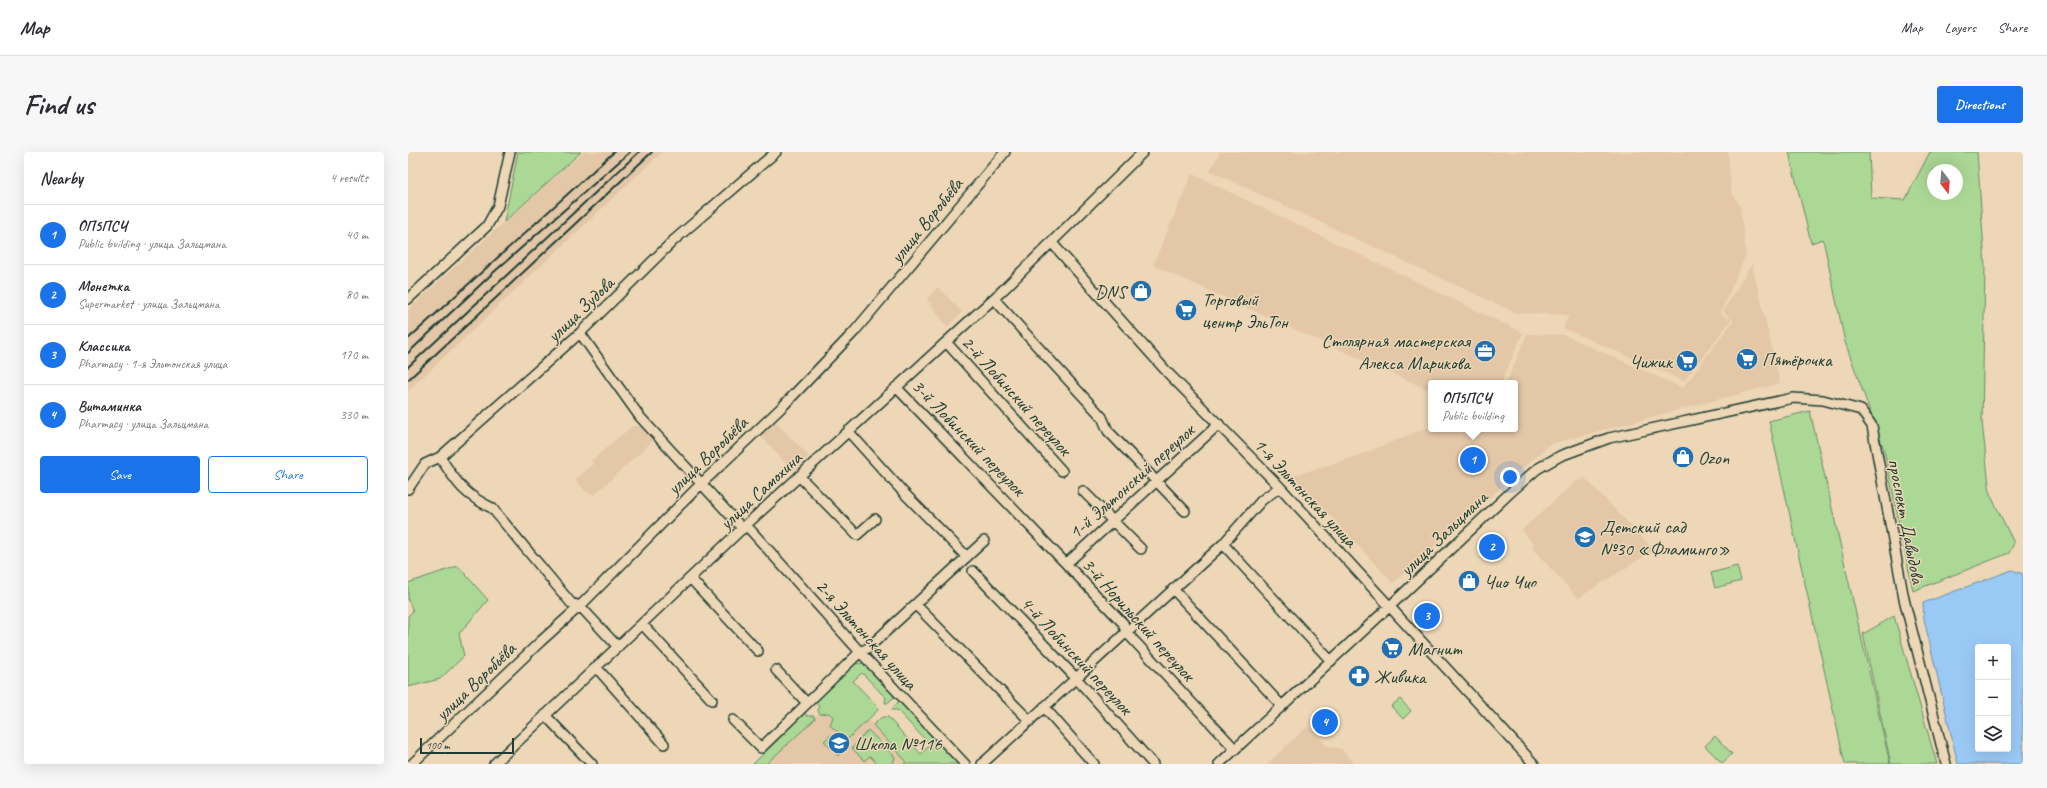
<!DOCTYPE html>
<meta charset="utf-8">
<style>
:root{--surface:#fff;--page:#f7f7f7;--text:#2b2b33;--muted:#7c7c81;--line:#e1e1e2;--accent:#1a73e8}
body{margin:0;font-family:Caveat,sans-serif;background:var(--page);color:var(--text)}
.controls{position:absolute;right:12px;bottom:12px;display:grid;overflow:hidden;border-radius:4px;box-shadow:0 4px 16px #0002}
.controls button{width:36px;height:36px;display:grid;place-items:center;padding:0;border:0;border-bottom:1px solid var(--line);background:var(--surface);color:var(--text);font:20px sans-serif}
.compass{position:absolute;left:1519px;top:12px;width:36px;height:36px;border-radius:50%;background:var(--surface);box-shadow:0 4px 16px #0002;rotate:164deg}
.scale{position:absolute;left:12px;bottom:10px;width:94px;box-sizing:border-box;padding-left:4px;border:2px solid #1f3d34;border-top:0;font-size:11px;line-height:14px;white-space:nowrap;color:#1f3d34;-webkit-text-stroke:3px #edd7b6;paint-order:stroke}
.you{position:absolute;left:1102px;top:325px;width:14px;height:14px;margin:-10px;border:3px solid #fff;border-radius:50%;background:#1a73e8;box-shadow:0 0 0 6px #1a73e833}
.badge{display:grid;place-items:center;width:26px;height:26px;border-radius:50%;background:var(--accent);color:#fff;font-size:13px;font-weight:700}
.pin{position:absolute;translate:-50% -50%;border:2px solid #fff;box-shadow:0 1px 4px #0006}
.popup{position:absolute;left:1020px;top:228px;width:90px;height:52px;box-sizing:border-box;display:grid;place-content:center;border-radius:4px;background:var(--surface);filter:drop-shadow(0 1px 3px #0005);font-size:13px;white-space:nowrap;color:var(--muted)}
.popup b{font-size:15px;color:var(--text)}
.popup::after{content:'';position:absolute;left:50%;top:100%;margin-left:-8px;border:8px solid transparent;border-top-color:var(--surface)}
.list{margin:0;padding:0;list-style:none}
h2{display:flex;justify-content:space-between;align-items:center;height:52px;margin:0;padding:0 16px;font-size:17px}
h2 small{font-size:13px;font-weight:400;color:var(--muted)}
.list li{display:grid;grid-template-columns:26px 1fr auto;gap:12px;align-items:center;box-sizing:border-box;height:60px;padding:0 16px;border-top:1px solid var(--line)}
.list b{display:block;font-size:15px;white-space:nowrap}
.list p{margin:0;font-size:13px;white-space:nowrap;color:var(--muted)}
.list em{font-size:13px;font-style:normal;color:var(--muted)}
.actions{display:flex;gap:8px;padding:12px 16px}
.actions a{flex:1;padding:9px 0;border:1px solid var(--accent);border-radius:4px;text-align:center;font-size:14px;color:var(--accent)}
.actions .main{background:var(--accent);color:#fff}
.icon{flex:none;width:22px;height:22px;fill:none;stroke:currentColor;stroke-width:2;stroke-linecap:round;stroke-linejoin:round}
.map{position:relative;flex:none;width:1615px;height:612px;overflow:hidden;border-radius:4px}
header{display:flex;align-items:center;gap:24px;box-sizing:border-box;height:56px;padding:0 20px;background:var(--surface);border-bottom:1px solid var(--line)}
header strong{font-size:19px}
nav{display:flex;gap:22px;margin-inline-start:auto;font-size:14px}
.intro{display:flex;align-items:center;justify-content:space-between;box-sizing:border-box;height:96px;padding:0 24px}
h1{margin:0;font-size:28px}
.button{padding:10px 18px;border-radius:4px;background:var(--accent);color:#fff;font-size:14px;font-weight:700}
main{display:flex;gap:24px;padding:0 24px}
aside{flex:1;background:var(--surface);border-radius:4px;box-shadow:0 4px 16px #0002}
.map>svg:first-child{display:block}
</style>
<header>
<strong>Map</strong>
<nav><a>Map</a><a>Layers</a><a>Share</a></nav>
</header>
<div class="intro"><h1>Find us</h1><a class="button">Directions</a></div>
<main>
<aside>
<h2>Nearby<small>4 results</small></h2>
<ul class="list">
<li><span class="badge">1</span><div><b>ОП5ПСЧ</b><p>Public building · улица Зальцмана</p></div><em>40 m</em></li>
<li><span class="badge">2</span><div><b>Монетка</b><p>Supermarket · улица Зальцмана</p></div><em>80 m</em></li>
<li><span class="badge">3</span><div><b>Классика</b><p>Pharmacy · 1-я Эльтонская улица</p></div><em>170 m</em></li>
<li><span class="badge">4</span><div><b>Витаминка</b><p>Pharmacy · улица Зальцмана</p></div><em>330 m</em></li>
</ul>
<div class="actions"><a class="main">Save</a><a>Share</a></div>
</aside>
<div class="map">
<svg width="1615" height="612" viewBox="0 0 1615 612">
<rect width="100%" height="100%" fill="#edd7b6"/>
<filter id="ink" filterUnits="userSpaceOnUse"><feTurbulence type="fractalNoise" baseFrequency=".025" numOctaves="2"/><feDisplacementMap in="SourceGraphic" scale="8" xChannelSelector="R" yChannelSelector="G"/><feConvolveMatrix kernelMatrix="1 2 1 2 8 2 1 2 1" color-interpolation-filters="sRGB"/></filter>
<g filter="url(#ink)">
<!-- built -->
<path fill="#e3c7a7" d="M176 0H254L0 239V158L96 70Z
M812 0H1320L1323 39 1332 54 1338 103 1312 161 1323 168 1276 229 1155 176 1161 163 1108 161 802 19Z
M784 22 1115 181 1093 231H1023V239L745 113Z
M1344 112 1372 231 1142 292 985 431 885 324 947 305 1023 274V277H1107V231H1098L1119 182 1156 183 1275 236 1325 169 1315 159Z
M530 135 554 160 539 175 519 147Z
M366 269 401 304 385 319 352 283Z
M224 274H234L248 286 186 343 178 340 167 328 185 312 183 309Z
M1177 326 1246 398 1170 446 1124 396 1126 393 1114 378 1167 330Z
M435 540 502 612H356L409 563Z
M900 574 919 594 933 597 947 612H859Z"/>
<!-- green -->
<path fill="#acd896" stroke="#668a65" fill-rule="evenodd" d="M110 0H173L96 70Z
M1381 0H1461L1463 46 1497 48 1522 0H1569L1577 114 1574 270 1582 342 1606 391 1601 401 1505 439 1476 298 1437 190 1415 87 1403 91ZM1525 18H1549V42H1525Z
M1402 259 1482 612H1437L1361 269Z
M50 414 80 448 51 482 56 504 32 527 0 535V464L5 459 0 447V431Z
M1329 414 1333 429 1307 436 1303 421Z
M1486 464 1529 612H1483L1455 482Z
M456 511 488 544 479 551H477L478 546 454 521 445 529 470 555V558L441 586 437 587 422 573 425 565 421 561 412 562 410 559 411 554 406 550 447 512Z
M992 547 1003 559 995 567 983 554Z
M491 549 550 612H496L498 609 465 573 474 565H480L513 602 522 593 489 558H483Z
M397 561 399 564H406L407 567 358 612H345Z
M460 578 487 605 485 612H469L462 604 456 609 444 596Z
M423 583 436 597 430 604 416 589Z
M1307 584 1324 602 1314 611 1297 594Z"/>
<!-- water -->
<path fill="#9bc9f6" stroke="#6991a8" fill-rule="evenodd" d="M1604 418 1615 422V612H1550L1516 467 1515 451ZM1570 495H1600V597H1570Z"/>
<g fill="none" stroke-linecap="round" stroke-linejoin="round">
<!-- minor casing -->
<g stroke="#1f3d34" stroke-width="12">
<path id="minor" d="M644 91 760 221 872 335 1126 612
M0 147 79 74 90 54 102 0
M586 147 694 265 700 279 777 359
M172 181 232 265 335 377
M538 190 654 319
M488 235 715 471 718 480 827 597
M440 279 496 341 559 405
M32 305C49 331 55 342 84 356L163 451 172 454 210 495
M391 324 449 383 467 367
M0 337 17 312 32 305 172 181 265 89 368 0
M675 339 733 397
M338 373 452 500 557 612
M815 392 923 509
M659 411 811 272
M565 419 668 526 745 612
M283 427 350 499
M765 437 874 554
M508 453 622 569
M234 472 304 548
M188 515 256 592
M368 518 399 551
M636 555 686 612
M137 563 184 612
M325 568 353 596 452 500 460 496 576 389
M4 612 132 490 172 454 293 332 375 254 446 180 597 0
M86 612 338 373 595 138 735 0
M574 612 815 392 854 348 872 335
M811 612 981 455 1105 338 1129 317 1152 304 1201 286 1385 246 1415 248 1453 258 1464 274 1496 447 1538 612"/>
</g>
<!-- minor -->
<use href="#minor" stroke="#edd7b6" stroke-width="9"/>
<!-- rail -->
<path stroke="#1f3d34" stroke-width="2" d="M0 187 206 0
M0 201 86 120 222 0
M0 215 231 0
M0 228 244 0"/>
</g>
</g>
<!-- icons -->
<defs>
<g id="shop-disc" transform="scale(1.15)"><circle r="9.5" fill="#1f6fb2" stroke="#edd7b6"/><path d="M-5-2.5h2.3a2.7 3.5 0 0 1 5.4 0H5L5.5 6h-11ZM-1.5-2.5h3a1.5 2.3 0 0 0-3 0Z" fill="#fff"/></g>
<g id="supermarket-disc" transform="scale(1.15)"><circle r="9.5" fill="#1f6fb2" stroke="#edd7b6"/><path d="M-6-5.5h2.5l.6 2H6L4.5 2H-2.5L-4.4-4H-6ZM-1.5 3.2a1.3 1.3 0 1 0 .1 0ZM3 3.2a1.3 1.3 0 1 0 .1 0Z" fill="#fff"/></g>
<g id="office-disc" transform="scale(1.15)"><circle r="9.5" fill="#1f6fb2" stroke="#edd7b6"/><path d="M-6-3h4V-5.5h4V-3h4V5H-6ZM-1-4.5V-3h2v-1.5ZM-6 0V1H6V0Z" fill="#fff"/></g>
<g id="school-disc" transform="scale(1.15)"><circle r="9.5" fill="#1f6fb2" stroke="#edd7b6"/><path d="M0-5L7-2L0 1L-7-2ZM-4 1L0 2.5L4 1V4Q0 6-4 4Z" fill="#fff"/></g>
<g id="pharmacy-disc" transform="scale(1.15)"><circle r="9.5" fill="#1f6fb2" stroke="#edd7b6"/><path d="M-2-6h4v4h4v4h-4v4h-4v-4h-4v-4h4Z" fill="#fff"/></g>
</defs>
<g fill-rule="evenodd">
<use href="#shop-disc" x="733" y="139"/>
<use href="#supermarket-disc" x="778" y="158"/>
<use href="#office-disc" x="1077" y="199"/>
<use href="#supermarket-disc" x="1339" y="207"/>
<use href="#supermarket-disc" x="1279" y="209"/>
<use href="#shop-disc" x="1275" y="305"/>
<use href="#school-disc" x="1177" y="385"/>
<use href="#shop-disc" x="1061" y="429"/>
<use href="#supermarket-disc" x="984" y="496"/>
<use href="#pharmacy-disc" x="951" y="524"/>
<use href="#school-disc" x="431" y="591"/>
</g>
<g text-anchor="middle" stroke-width="3" stroke-linejoin="round" paint-order="stroke">
<!-- street labels -->
<g font-size="19" fill="#1f3d34" stroke="#edd7b6">
<text transform="translate(518 68) rotate(-51)" y="7">улица Воробьёва</text>
<text transform="translate(172 157) rotate(-44)" y="7">улица Зудова</text>
<text transform="translate(609 243) rotate(48)" y="7">2-й Лобинский переулок</text>
<text transform="translate(561 285) rotate(46)" y="7">3-й Лобинский переулок</text>
<text transform="translate(299 303) rotate(-44)" y="7">улица Воробьёва</text>
<text transform="translate(723 329) rotate(-42)" y="7">1-й Эльтонский переулок</text>
<text transform="translate(352 338) rotate(-43)" y="7">улица Самохина</text>
<text transform="translate(898 340) rotate(47)" y="7">1-я Эльтонская улица</text>
<text transform="translate(1499 369) rotate(79)" y="7">проспект Давыдова</text>
<text transform="translate(1035 381) rotate(-44)" y="7">улица Зальцмана</text>
<text transform="translate(731 467) rotate(48)" y="7">3-й Норильский переулок</text>
<text transform="translate(459 482) rotate(48)" y="7">2-я Эльтонская улица</text>
<text transform="translate(669 503) rotate(47)" y="7">4-й Лобинский переулок</text>
<text transform="translate(67 529) rotate(-44)" y="7">улица Воробьёва</text>
</g>
<!-- poi labels -->
<g font-size="19" fill="#1f3d34" stroke="#edd7b6" text-anchor="start">
<text x="718" y="146" text-anchor="end">DNS</text>
<text x="794" y="154">Торговый<tspan x="794" dy="22">центр ЭльТон</tspan></text>
<text x="1062" y="195" text-anchor="end">Столярная мастерская<tspan x="1062" dy="22">Алекса Марикова</tspan></text>
<text x="1354" y="214">Пятёрочка</text>
<text x="1264" y="216" text-anchor="end">Чижик</text>
<text x="1290" y="312">Ozon</text>
<text x="1192" y="381">Детский сад<tspan x="1192" dy="22">№30 «Фламинго»</tspan></text>
<text x="1076" y="436">Чио Чио</text>
<text x="1000" y="503">Магнит</text>
<text x="966" y="531">Живика</text>
<text x="446" y="598">Школа №116</text>
</g>
</g>
</svg>
<div class="controls">
<button>+</button>
<button>−</button>
<button><svg class="icon" aria-label="layers" viewBox="0 0 24 24"><path d="M12 4l9 5-9 5-9-5zM3 14l9 5 9-5"/></svg></button>
</div>
<svg class="compass" viewBox="-18 -18 36 36"><path d="M0-13l5 13h-10z" fill="#e53935"/><path d="M0 13l5-13h-10z" fill="#7c7c81"/></svg>
<div class="scale">100 m</div>
<div class="you"></div>
<div class="pin badge" style="left:1065px;top:308px">1</div>
<div class="popup"><b>ОП5ПСЧ</b>Public building</div>
<div class="pin badge" style="left:1084px;top:395px">2</div>
<div class="pin badge" style="left:1019px;top:464px">3</div>
<div class="pin badge" style="left:917px;top:570px">4</div>
</div>
</main>
